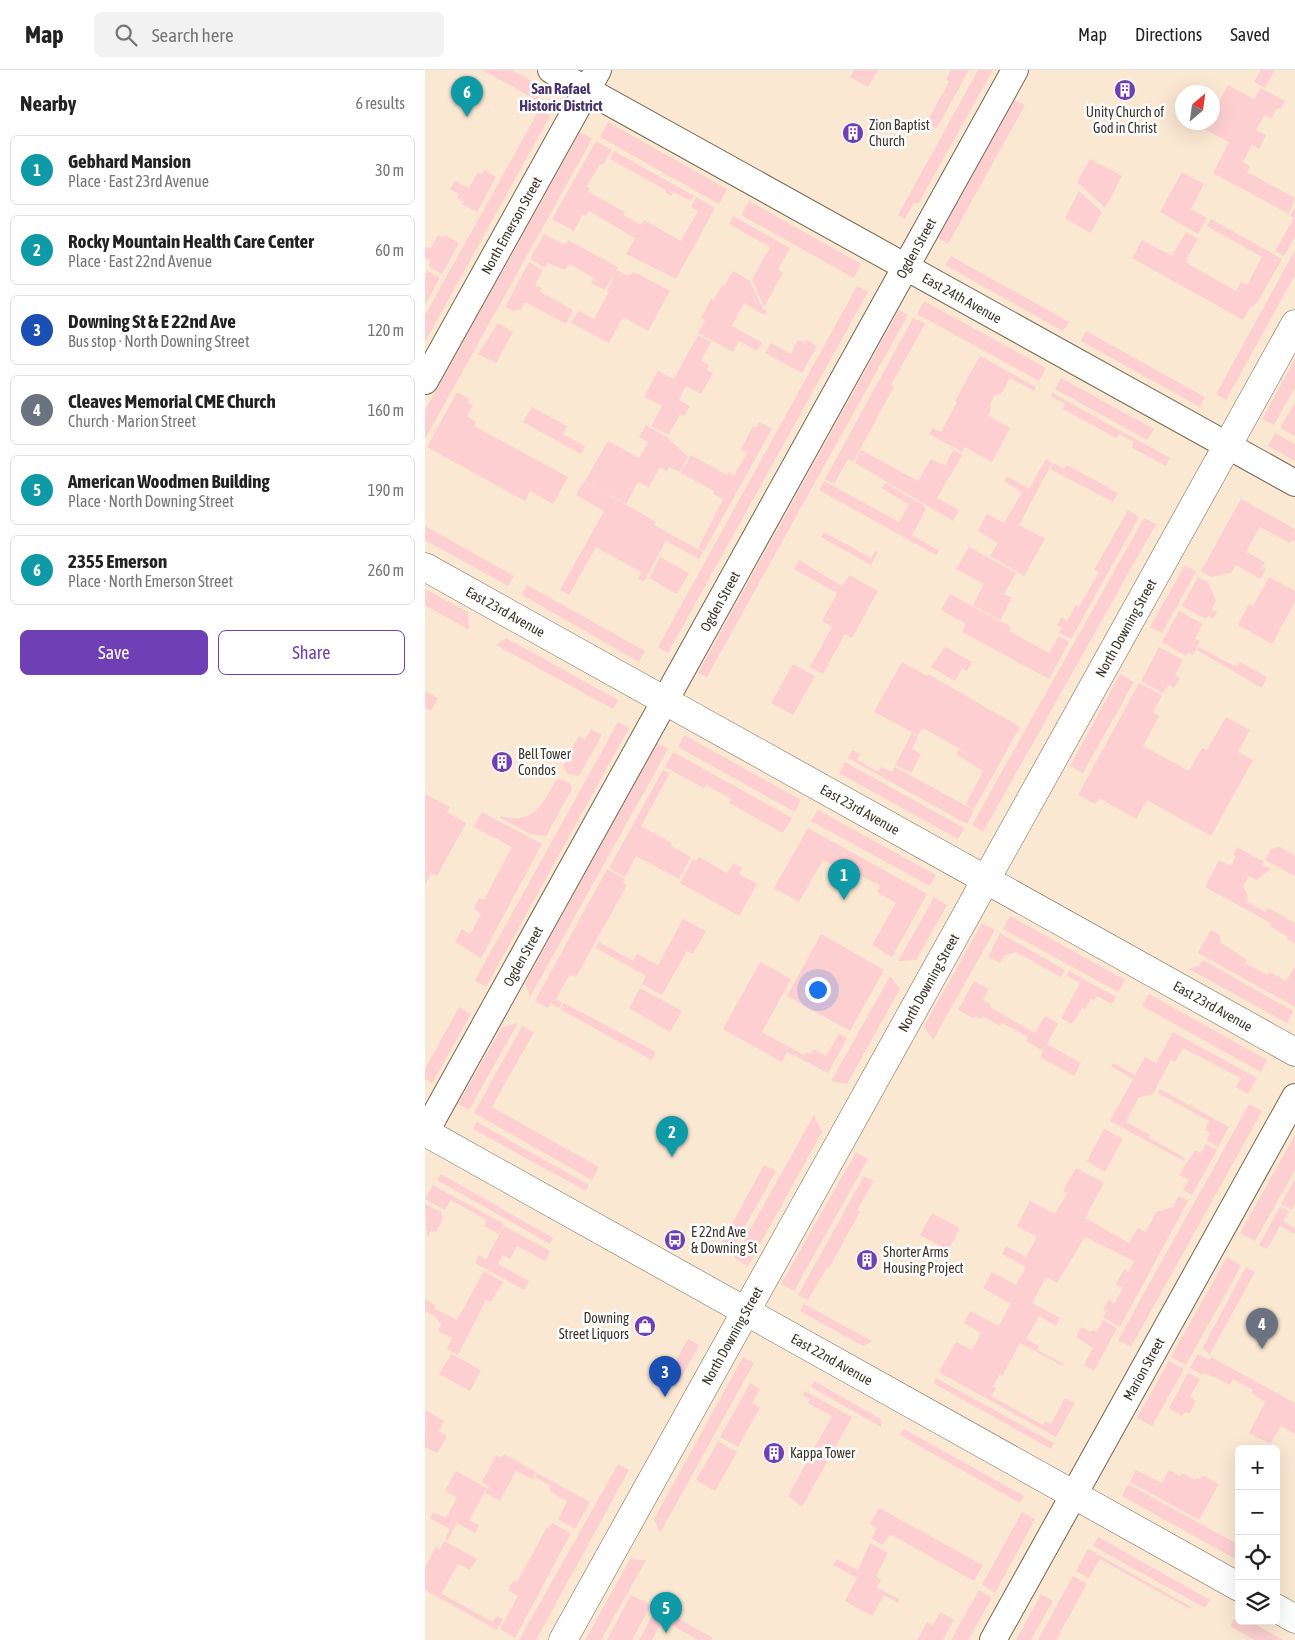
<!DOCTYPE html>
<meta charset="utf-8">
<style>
:root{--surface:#fff;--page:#f2f2f2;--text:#222;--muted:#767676;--line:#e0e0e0;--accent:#6f3fb6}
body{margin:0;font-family:"Asap Condensed",sans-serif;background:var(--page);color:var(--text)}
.controls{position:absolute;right:15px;bottom:15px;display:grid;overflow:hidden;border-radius:8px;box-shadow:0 5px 20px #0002}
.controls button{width:45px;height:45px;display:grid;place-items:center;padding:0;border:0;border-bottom:1px solid var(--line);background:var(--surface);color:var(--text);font:25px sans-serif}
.compass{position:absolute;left:750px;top:15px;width:45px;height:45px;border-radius:50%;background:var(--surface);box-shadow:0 5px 20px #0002;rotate:29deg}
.you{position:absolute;left:392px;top:919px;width:18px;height:18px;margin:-12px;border:4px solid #fff;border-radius:50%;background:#1a73e8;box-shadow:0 0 0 8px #1a73e833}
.badge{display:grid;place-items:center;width:32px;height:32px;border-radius:50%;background:var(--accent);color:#fff;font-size:16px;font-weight:700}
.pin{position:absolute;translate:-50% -41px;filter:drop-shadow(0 1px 2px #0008)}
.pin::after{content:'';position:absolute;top:26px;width:18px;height:15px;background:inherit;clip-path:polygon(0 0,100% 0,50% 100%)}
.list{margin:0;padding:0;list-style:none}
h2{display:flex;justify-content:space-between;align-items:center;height:65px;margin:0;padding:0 20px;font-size:21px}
h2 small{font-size:16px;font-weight:400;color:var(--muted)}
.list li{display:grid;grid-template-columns:32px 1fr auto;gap:15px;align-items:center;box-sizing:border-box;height:70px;margin:0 10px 10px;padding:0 10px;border:1px solid var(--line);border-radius:8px}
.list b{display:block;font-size:19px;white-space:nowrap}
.list p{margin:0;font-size:16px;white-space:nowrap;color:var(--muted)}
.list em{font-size:16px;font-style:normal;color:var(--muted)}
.actions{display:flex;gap:10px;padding:15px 20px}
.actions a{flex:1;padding:11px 0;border:1px solid var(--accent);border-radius:8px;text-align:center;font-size:18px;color:var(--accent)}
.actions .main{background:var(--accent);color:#fff}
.icon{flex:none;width:28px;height:28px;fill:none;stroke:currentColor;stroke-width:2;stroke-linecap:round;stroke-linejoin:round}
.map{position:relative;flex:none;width:870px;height:1570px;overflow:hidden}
header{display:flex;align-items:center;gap:30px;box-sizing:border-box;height:70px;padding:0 25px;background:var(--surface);border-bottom:1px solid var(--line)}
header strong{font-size:24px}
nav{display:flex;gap:28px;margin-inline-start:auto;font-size:18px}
.search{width:350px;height:45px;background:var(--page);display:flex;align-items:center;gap:12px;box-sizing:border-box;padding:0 18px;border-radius:8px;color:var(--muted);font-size:19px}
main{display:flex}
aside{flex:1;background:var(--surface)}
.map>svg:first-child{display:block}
</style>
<header>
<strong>Map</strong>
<div class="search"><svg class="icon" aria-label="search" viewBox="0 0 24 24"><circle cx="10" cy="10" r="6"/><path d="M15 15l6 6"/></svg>Search here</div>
<nav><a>Map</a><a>Directions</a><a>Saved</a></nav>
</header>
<main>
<aside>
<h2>Nearby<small>6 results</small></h2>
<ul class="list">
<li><span class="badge" style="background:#0f9aa8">1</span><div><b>Gebhard Mansion</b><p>Place · East 23rd Avenue</p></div><em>30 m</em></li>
<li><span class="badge" style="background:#0f9aa8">2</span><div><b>Rocky Mountain Health Care Center</b><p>Place · East 22nd Avenue</p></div><em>60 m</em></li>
<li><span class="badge" style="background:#1a4fb4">3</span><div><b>Downing St &amp; E 22nd Ave</b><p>Bus stop · North Downing Street</p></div><em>120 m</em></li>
<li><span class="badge" style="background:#6b7280">4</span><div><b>Cleaves Memorial CME Church</b><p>Church · Marion Street</p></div><em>160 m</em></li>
<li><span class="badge" style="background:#0f9aa8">5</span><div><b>American Woodmen Building</b><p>Place · North Downing Street</p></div><em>190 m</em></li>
<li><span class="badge" style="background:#0f9aa8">6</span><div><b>2355 Emerson</b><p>Place · North Emerson Street</p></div><em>260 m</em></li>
</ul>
<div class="actions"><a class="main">Save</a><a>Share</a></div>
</aside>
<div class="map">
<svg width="870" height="1570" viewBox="0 0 870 1570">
<rect width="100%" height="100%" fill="#fbe8d3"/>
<!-- green -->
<path fill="#fdcfd0" d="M57 0H87L119 18 112 30Z
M429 0H453L443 17 425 7Z
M526 0H544L512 58 501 53 524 12 521 10Z
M553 0H568L493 134 489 132 480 149 473 145Z
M836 0H850L840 18 829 12Z
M803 15 829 29 836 18 860 31 856 39 852 38 847 48 840 45 831 60 841 65 834 79 827 75 818 92 825 96 822 102 870 128 864 144 788 103 804 72 779 59 782 53 788 52V43Z
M589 30 600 35 523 174 512 168Z
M114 40 125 46 0 272V245Z
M183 52 302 119 294 134 175 67Z
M155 62 167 69 0 369V340Z
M171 71 187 80 178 95 175 94 162 116 165 118 163 122 200 142 198 145 216 155 219 150 256 171 273 141 266 137 271 127 290 138 251 209 201 184 210 168 164 141 160 146 157 145 149 161 127 149Z
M189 81 269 126 266 131 248 122 246 126 240 122 241 120 185 89Z
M665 89 697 106 680 138 652 112Z
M59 100 71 107 52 142 37 134 39 131 32 128 34 124 25 119 30 111 44 118 53 102 57 104Z
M757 102 779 114 766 139 782 148 773 164 735 142Z
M654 121 677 142 666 163 640 148Z
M324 131 436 194 429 208 316 145Z
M870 137V167L859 186 850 181 869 148 865 146Z
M308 146 365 178 353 199 358 203 339 237 327 210 345 177 304 154Z
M786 149 857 189 832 233 824 239 818 250 707 188 717 170 747 186 761 162 773 169 760 192 811 221 816 212 822 215 837 187 782 156Z
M119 164 140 175 143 170 193 197 180 220 166 213 169 208 144 194 140 200 123 193 120 198 105 189Z
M13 165 18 168 20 165 34 173 17 204 3 196 6 191 0 188V176L5 179Z
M870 180V205L801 330 791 324Z
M526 186 644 252 638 261 520 195Z
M104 192 118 200 110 215 117 218 115 222 148 240 141 254 100 232 95 241 92 239 90 242 80 237Z
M192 200 202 206 209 202 245 221 223 261 198 247 184 273 145 252 154 241 169 249 184 222 182 220Z
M2 201 15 208 0 235V205Z
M308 201 325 211 338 239 342 241 340 245 319 233 307 256 337 273 332 281 314 271 308 282 273 263 280 250 276 248 286 229 289 230 297 215 299 216Z
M432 216 443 222 243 583 233 577Z
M499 231 621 298 614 311 492 244Z
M474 240 483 245 282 607 273 603Z
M488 248 500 254 466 315 469 317 428 392 423 389 409 414 400 409Z
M73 253 88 262 71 293 53 284Z
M661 261 780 327 775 337 656 271Z
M273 265 286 272 276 290 284 295 282 300 288 303 276 324 261 316 254 330 265 336 259 346 255 344 244 365 226 356 237 336 219 327 233 301 249 309Z
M373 270 380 272 382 270 392 276 377 303 340 283 346 273 366 284Z
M555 286 611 317 609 321 585 308 576 324 570 325 565 334 566 340 563 346 585 358 567 392 540 377 537 382 504 364 508 358 516 362 532 332 530 331Z
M870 289V317L849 355 837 349Z
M636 308 729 359 722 370 630 319Z
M32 322 44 329 43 332 48 335 42 346 51 352 49 356 143 407 128 434 105 421 100 431 2 377Z
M627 323 745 388 741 396 707 378 709 372 694 364 691 368 638 339 640 334 626 326Z
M870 332V366L855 358Z
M107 337 142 356 138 364 160 376 156 384 98 352Z
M334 352 347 359 279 481 273 478 298 429 288 424 289 421 256 403 266 385 302 405 304 402 309 405 322 383 316 379 328 356 331 358Z
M221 355 242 367 263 387 255 402 244 397 242 401 235 397 224 417 213 412 201 434 160 411 183 371 214 388 223 372 214 367Z
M850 363 870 374V391L843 376Z
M436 380 493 411 506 389 520 396 528 380 537 385 512 428 534 440 528 451 430 393Z
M621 389 627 393 594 455 620 469 599 506 565 486 573 473 553 461 562 444 579 453 597 422 579 411 582 406 604 419Z
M629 393 639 399 642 395 693 423 688 432 625 399Z
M159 411 231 452 229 455 278 482 274 489 241 471 219 511 213 509 216 502 171 477 144 525 135 520 179 441 151 425Z
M399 411 474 452 484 435 457 418 460 413 500 436 499 438 501 439 487 465 514 481 511 485 394 420Z
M816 429 870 459V472L867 470 865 473 835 457 821 482 840 492 837 497 841 499 836 509 811 495 806 503 786 507 776 501Z
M703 440 714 447 646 569 634 563 637 558 632 555 636 547 642 551 651 535 654 537 674 502 669 500Z
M719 448 731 454 558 762 547 755Z
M0 456 89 506 83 516 0 470Z
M399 462 446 488 450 481 453 482 446 495 396 467Z
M544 477 591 503 579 524 587 528 575 550 548 535 559 514 531 499Z
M235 487 264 503 252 524 224 508Z
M374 490 417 516 424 505 453 521 427 568 420 564 398 604 385 597 407 557 397 551 412 523 369 499Z
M760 495 771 502 737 563 725 557Z
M773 507 783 512 791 531 787 539 792 542 788 549 783 546 781 549 757 536Z
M844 507 870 521V532L847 574 813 555 824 534 828 536Z
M102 515 220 581 214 592 97 525Z
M0 519 43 542 44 560 0 535Z
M525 524 586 557 584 561 624 583 634 566 644 572 624 609 537 562 541 554 516 540Z
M754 541 778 554 770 568 775 571 768 585 763 582 761 586 737 572Z
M81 568 193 630 188 639 71 575Z
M520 577 547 592 542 601 537 598 530 611 506 597Z
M734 577 758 590 750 605 755 608 749 618 743 615 738 623 716 611Z
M773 577 812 597 815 592 842 607 837 618 772 580Z
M477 592 502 606 503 604 595 657 549 739 541 734 558 701 531 684 533 679 549 687 498 658 493 665 449 642Z
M368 594 390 606 368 645 346 633Z
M695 604 709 612 658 703 645 696Z
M714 613 737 625 728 642 734 646 718 676 764 701 777 678 782 680 801 647 825 660 813 682 828 690 786 766 722 730 711 749 674 728 670 734 653 725Z
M0 621 13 628 6 641 0 638Z
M193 652 204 658 61 917 50 910Z
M166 659 177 665 154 706 143 704 138 696 154 666 160 670Z
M487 663 493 667 487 679 496 684 486 703 470 695Z
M259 665 376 730 370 742 253 677Z
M232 673 243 679 105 927 100 913Z
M427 680 435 684 432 690 453 702 456 697 467 702 470 697 549 740 542 754 423 688Z
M248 682 367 748 358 763 304 733 306 729 281 715 279 718 240 697Z
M420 692 539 758 533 769 414 703Z
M238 700 245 703 216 756 247 773 246 776 266 787 254 809 211 786 200 807 184 798Z
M137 709 144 713 147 719 121 766 105 764 75 748V746C109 755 117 735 131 710Z
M0 724 25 737 22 742 41 753 12 806 6 803 0 814Z
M393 740 511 805 505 816 386 751Z
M57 742 117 774 56 888 30 872 37 859 45 864 56 844 49 839 54 828 59 830 87 777 49 757Z
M383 758 502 824 467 887 447 875 471 833 452 822 455 816 426 800 423 804 398 790 374 832 349 818Z
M812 777 839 792 838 795 846 799 831 810 824 806 818 816 823 826 821 831 840 842 843 838 870 853V874L862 869 863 867 845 856 846 853 780 817 794 790 806 796 811 786 808 785Z
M855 777 870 786V806L840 790 846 779Z
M274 787 302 803 308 793 317 798 314 804 332 814 314 846 255 813 268 789 271 791Z
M182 799 200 809 198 813 202 815 151 907 145 904 131 929 137 933 134 938 126 933 123 938 110 931Z
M509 827 522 835 491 890 473 891Z
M585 846 700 910 693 922 578 859Z
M258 849 281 861 268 884 262 881 237 925 217 914 221 906 171 878 174 872 208 891 212 884 233 895Z
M557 853 570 860 508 970 499 956Z
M786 860 795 865 796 873 822 890 820 893 842 905 845 902 861 911 870 896V937L773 883Z
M575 863 640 900 636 907 591 882 579 886 575 893 563 887Z
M396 864 459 900 425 961 362 926Z
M778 890 868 941 862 953 764 899 775 895Z
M335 892 366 909 337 962 379 985 381 982 386 984 388 979 401 986 414 964 422 968 403 1003 362 982 357 992 298 959Z
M644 901 691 927 687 934 672 926 669 930 666 929 660 939 657 938 647 954 636 948 655 913 642 906Z
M465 906 475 919 422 1014 406 1011Z
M549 911 564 919 558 930 566 935 565 937 610 963 620 946 633 953 622 974 656 993 649 1006 615 987 618 981 601 971 603 967 577 953 575 956 558 946 556 949 551 946 548 948 533 940Z
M215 918 257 941 245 962 204 938Z
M724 924 842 990 836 1002 717 936Z
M139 933 231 982 227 990 135 939Z
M34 937 46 944 7 1013 0 1009V999Z
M93 953 44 1040 33 1034 77 957Z
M97 956 109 962 67 1037 174 1097 167 1110 49 1043Z
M748 962 832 1008 823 1024 811 1017 816 1008 758 978 750 992 746 990 727 1025 714 1027 701 1052 725 1065 724 1068 760 1088 759 1091 685 1051 708 1009 686 996 688 993 710 1005 720 987 731 993Z
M735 1019 804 1057 793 1077 782 1070 785 1063 780 1060 784 1051 733 1023Z
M824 1034 837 1041 706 1277 693 1270Z
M389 1045 397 1062 323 1196 309 1188Z
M52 1052 164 1115 161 1121 48 1059Z
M679 1059 698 1069 680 1102 662 1091Z
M870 1065V1100L830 1171 815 1163Z
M781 1074 792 1080 767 1125 758 1120 764 1110 754 1105 770 1080 776 1083Z
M431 1082 443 1089 369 1221 356 1214Z
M339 1095 351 1101 308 1178 297 1172Z
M651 1098 679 1113 660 1148 704 1173 713 1158 721 1162 731 1142 748 1137 754 1126 763 1131 695 1257 678 1247 681 1242 678 1240 683 1230 690 1233 698 1218 691 1214 699 1199 704 1202 709 1191 660 1167 632 1213 621 1207 607 1233 635 1248 631 1256 614 1246 601 1269 614 1276 612 1280 639 1294 638 1296 595 1273 578 1305 575 1304 568 1316 571 1318 566 1326 618 1355 620 1351 626 1354 640 1328 650 1333 631 1367 514 1302 531 1272 547 1280 556 1263 539 1253 545 1241 574 1256 586 1234 558 1218 567 1202 591 1215 601 1197 577 1184 581 1176 601 1187 612 1167 592 1156 605 1131 630 1144 642 1123 638 1121Z
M16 1104 128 1168 125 1174 12 1110Z
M439 1106 449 1111 432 1140 435 1142 404 1198 402 1197 383 1230 373 1225Z
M870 1109V1134L867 1140 856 1134Z
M8 1115 79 1154 74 1164 59 1156 62 1150 26 1130 20 1140 0 1129Z
M0 1134 16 1142 18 1149 11 1162 6 1160 2 1168Z
M855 1137 864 1141 858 1151 870 1158V1164L855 1156 842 1179 834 1175Z
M507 1143 535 1158 523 1180 495 1165Z
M79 1156 125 1181 120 1191 92 1176 85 1189 78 1185 73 1194 104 1211 99 1220 50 1193 54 1185 61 1189Z
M802 1187 816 1196 761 1295 746 1287Z
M821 1197 830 1202 785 1284 777 1279Z
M59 1201 78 1212 66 1232 61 1230 33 1285 22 1279 27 1268 13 1261 16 1255 12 1248 0 1241V1229L10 1235 9 1238 32 1250Z
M379 1234 447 1271 438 1276 375 1241Z
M678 1250 692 1258 669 1301 659 1295 668 1278 651 1267 656 1257 665 1262 667 1260 672 1262Z
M263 1269 274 1275 251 1317 247 1315 245 1318 238 1313Z
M26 1284 56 1300 45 1321 14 1304Z
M773 1284 785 1290 786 1287 870 1333V1364L856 1356 845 1374 824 1363 840 1332 826 1323 828 1320 808 1309 805 1315 788 1306 787 1307 779 1303 778 1305 765 1298Z
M318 1287 329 1293 235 1463 229 1449Z
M744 1291 759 1299 727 1356 712 1348Z
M763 1303 775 1309 765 1327 771 1331 764 1344 760 1342 757 1346 744 1338Z
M511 1308 629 1373 626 1379 508 1313Z
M389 1311 456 1349V1357L386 1317Z
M325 1313 335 1319 327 1333 335 1338 313 1377 295 1367Z
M380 1321 427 1347 377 1437 363 1426 407 1346 383 1333 385 1329 378 1326Z
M0 1340 19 1351 14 1361 22 1366 12 1383 0 1377Z
M479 1359 599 1426 595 1433 475 1365Z
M293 1371 312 1382 290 1421 271 1410Z
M79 1384 111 1402 107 1409 91 1401 75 1431 60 1423 64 1417 57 1412 71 1385 76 1388Z
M193 1394 204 1400 111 1570H94Z
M711 1400 737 1413 744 1400 755 1406 757 1403 770 1410 771 1408 775 1409 777 1405 794 1414 774 1450 705 1412Z
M31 1401 62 1418 44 1450 54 1455 50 1463 32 1453 23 1470 20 1469 25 1459 5 1448 8 1442 21 1448 32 1428 20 1421Z
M112 1403 165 1432 150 1459 133 1449 142 1431 124 1421 126 1416 110 1407Z
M703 1414 814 1475V1491L697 1426Z
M454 1438 558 1495 549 1511 465 1464 458 1475 447 1469 452 1458 445 1454Z
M597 1442 610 1449 570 1523 557 1515Z
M127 1453 146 1463 90 1568 75 1559 93 1526 83 1520 88 1511 92 1512 122 1457 124 1458Z
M673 1467 785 1530 780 1538 668 1476Z
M19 1471 52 1489 45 1500 33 1494 14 1528 0 1520V1497L11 1477 15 1479Z
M445 1473 463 1483 451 1506 456 1510 452 1518 474 1529 473 1533 459 1525 447 1546 420 1531 432 1508 408 1495 412 1489 433 1500Z
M663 1479 766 1537 765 1539 675 1489 664 1508 651 1501Z
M205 1489 221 1490 176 1570H160Z
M648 1506 662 1514 631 1570H613Z
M554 1520 567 1528 543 1570H526Z
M17 1524 68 1552 71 1546 78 1549 72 1560 14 1528Z
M616 1524 628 1531 606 1570H591Z
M206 1525 226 1535 207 1570H182Z
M232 1537 288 1568 286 1570H273L238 1550 227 1570H214Z
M515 1542 529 1550 518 1570H492L502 1552 508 1555Z
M812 1544 814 1551H824L858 1570H829L805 1556Z"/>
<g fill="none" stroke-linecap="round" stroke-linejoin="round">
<!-- minor casing -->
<g stroke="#7a654e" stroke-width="28">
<g id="minor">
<path id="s1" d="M126 0 870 413"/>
<path id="s2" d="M0 311 173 0"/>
<path id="s3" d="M0 1063 590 0"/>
<path id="s4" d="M568 1570 870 1027"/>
</g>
</g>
<!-- tertiary casing -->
<g stroke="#7a654e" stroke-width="29">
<g id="tertiary">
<path id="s5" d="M0 497 870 982"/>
<path id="s6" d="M0 1062 814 1517"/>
<path d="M851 1538 870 1549"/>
</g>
</g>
<!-- secondary casing -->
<g stroke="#7a654e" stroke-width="29">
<g id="secondary">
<path id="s7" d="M138 1570 870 254"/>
</g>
</g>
<!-- minor -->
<use href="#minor" stroke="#fff" stroke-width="26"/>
<!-- tertiary -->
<use href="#tertiary" stroke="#fff" stroke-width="28"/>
<!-- secondary -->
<use href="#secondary" stroke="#fff" stroke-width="28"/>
</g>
<!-- icons -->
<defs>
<g id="building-disc" transform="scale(1.125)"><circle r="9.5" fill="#6f3fb6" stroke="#fff"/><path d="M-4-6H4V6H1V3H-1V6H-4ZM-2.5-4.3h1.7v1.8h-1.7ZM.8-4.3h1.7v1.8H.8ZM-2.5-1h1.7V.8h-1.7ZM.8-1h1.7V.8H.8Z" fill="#fff"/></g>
<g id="bus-disc" transform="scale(1.125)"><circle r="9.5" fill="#6f3fb6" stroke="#fff"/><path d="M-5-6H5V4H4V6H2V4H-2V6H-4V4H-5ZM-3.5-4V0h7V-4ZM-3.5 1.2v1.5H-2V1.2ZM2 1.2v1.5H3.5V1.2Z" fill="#fff"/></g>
<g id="shop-disc" transform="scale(1.125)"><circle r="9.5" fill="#6f3fb6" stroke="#fff"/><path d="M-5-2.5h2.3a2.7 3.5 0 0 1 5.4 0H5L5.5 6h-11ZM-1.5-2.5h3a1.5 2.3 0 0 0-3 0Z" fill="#fff"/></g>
</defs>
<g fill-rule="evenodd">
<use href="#building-disc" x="700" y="20"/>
<use href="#building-disc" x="428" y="63"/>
<use href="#building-disc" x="77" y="692"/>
<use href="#bus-disc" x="250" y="1170"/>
<use href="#building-disc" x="442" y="1190"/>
<use href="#shop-disc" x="220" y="1256"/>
<use href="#building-disc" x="349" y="1383"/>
</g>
<g text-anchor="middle" stroke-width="5" stroke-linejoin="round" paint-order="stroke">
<!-- poi labels -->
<g font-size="14" fill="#3e352a" stroke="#fff" text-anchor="start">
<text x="700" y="47" text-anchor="middle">Unity Church of<tspan x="700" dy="16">God in Christ</tspan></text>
<text x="444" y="60">Zion Baptist<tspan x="444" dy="16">Church</tspan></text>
<text x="93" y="689">Bell Tower<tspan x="93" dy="16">Condos</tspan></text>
<text x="266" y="1167">E 22nd Ave<tspan x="266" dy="16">&amp; Downing St</tspan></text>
<text x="458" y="1187">Shorter Arms<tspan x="458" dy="16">Housing Project</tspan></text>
<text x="204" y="1253" text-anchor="end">Downing<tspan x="204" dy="16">Street Liquors</tspan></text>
<text x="365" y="1388">Kappa Tower</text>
</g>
<!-- street labels -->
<g font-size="14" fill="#3e352a" stroke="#fff">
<text dy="5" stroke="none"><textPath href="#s2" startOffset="178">North Emerson Street</textPath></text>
<text dy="5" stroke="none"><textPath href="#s3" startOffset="1012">Ogden Street</textPath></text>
<text dy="5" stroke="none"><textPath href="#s1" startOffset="470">East 24th Avenue</textPath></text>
<text dy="5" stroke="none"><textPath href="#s3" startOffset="608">Ogden Street</textPath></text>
<text dy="5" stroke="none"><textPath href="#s5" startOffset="92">East 23rd Avenue</textPath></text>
<text dy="5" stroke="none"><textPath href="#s7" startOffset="1158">North Downing Street</textPath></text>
<text dy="5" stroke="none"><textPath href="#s5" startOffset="498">East 23rd Avenue</textPath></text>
<text dy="5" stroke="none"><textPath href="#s3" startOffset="202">Ogden Street</textPath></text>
<text dy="5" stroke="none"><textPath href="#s7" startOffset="752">North Downing Street</textPath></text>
<text dy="5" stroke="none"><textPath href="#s5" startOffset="902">East 23rd Avenue</textPath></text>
<text dy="5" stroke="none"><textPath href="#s7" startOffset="348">North Downing Street</textPath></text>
<text dy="5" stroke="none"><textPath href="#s6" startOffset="466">East 22nd Avenue</textPath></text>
<text dy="5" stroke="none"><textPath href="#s4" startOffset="310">Marion Street</textPath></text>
</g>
<!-- neighbourhood labels -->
<g font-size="15" font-weight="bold" fill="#48336e" stroke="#fff">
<text x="136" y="24">San Rafael<tspan x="136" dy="17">Historic District</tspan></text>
</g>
</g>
</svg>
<div class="controls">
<button>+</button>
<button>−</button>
<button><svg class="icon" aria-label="locate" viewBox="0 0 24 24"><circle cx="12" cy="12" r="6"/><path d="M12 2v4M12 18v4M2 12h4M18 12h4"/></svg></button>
<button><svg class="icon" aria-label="layers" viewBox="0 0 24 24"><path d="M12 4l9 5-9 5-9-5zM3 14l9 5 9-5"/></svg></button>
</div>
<svg class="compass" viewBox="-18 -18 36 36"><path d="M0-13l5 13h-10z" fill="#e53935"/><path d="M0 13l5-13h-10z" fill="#767676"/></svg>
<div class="you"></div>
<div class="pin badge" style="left:419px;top:830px;background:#0f9aa8">1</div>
<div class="pin badge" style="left:247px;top:1087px;background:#0f9aa8">2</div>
<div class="pin badge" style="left:240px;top:1327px;background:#1a4fb4">3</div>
<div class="pin badge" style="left:837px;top:1279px;background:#6b7280">4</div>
<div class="pin badge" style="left:241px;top:1563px;background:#0f9aa8">5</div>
<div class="pin badge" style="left:42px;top:47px;background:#0f9aa8">6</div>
</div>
</main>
